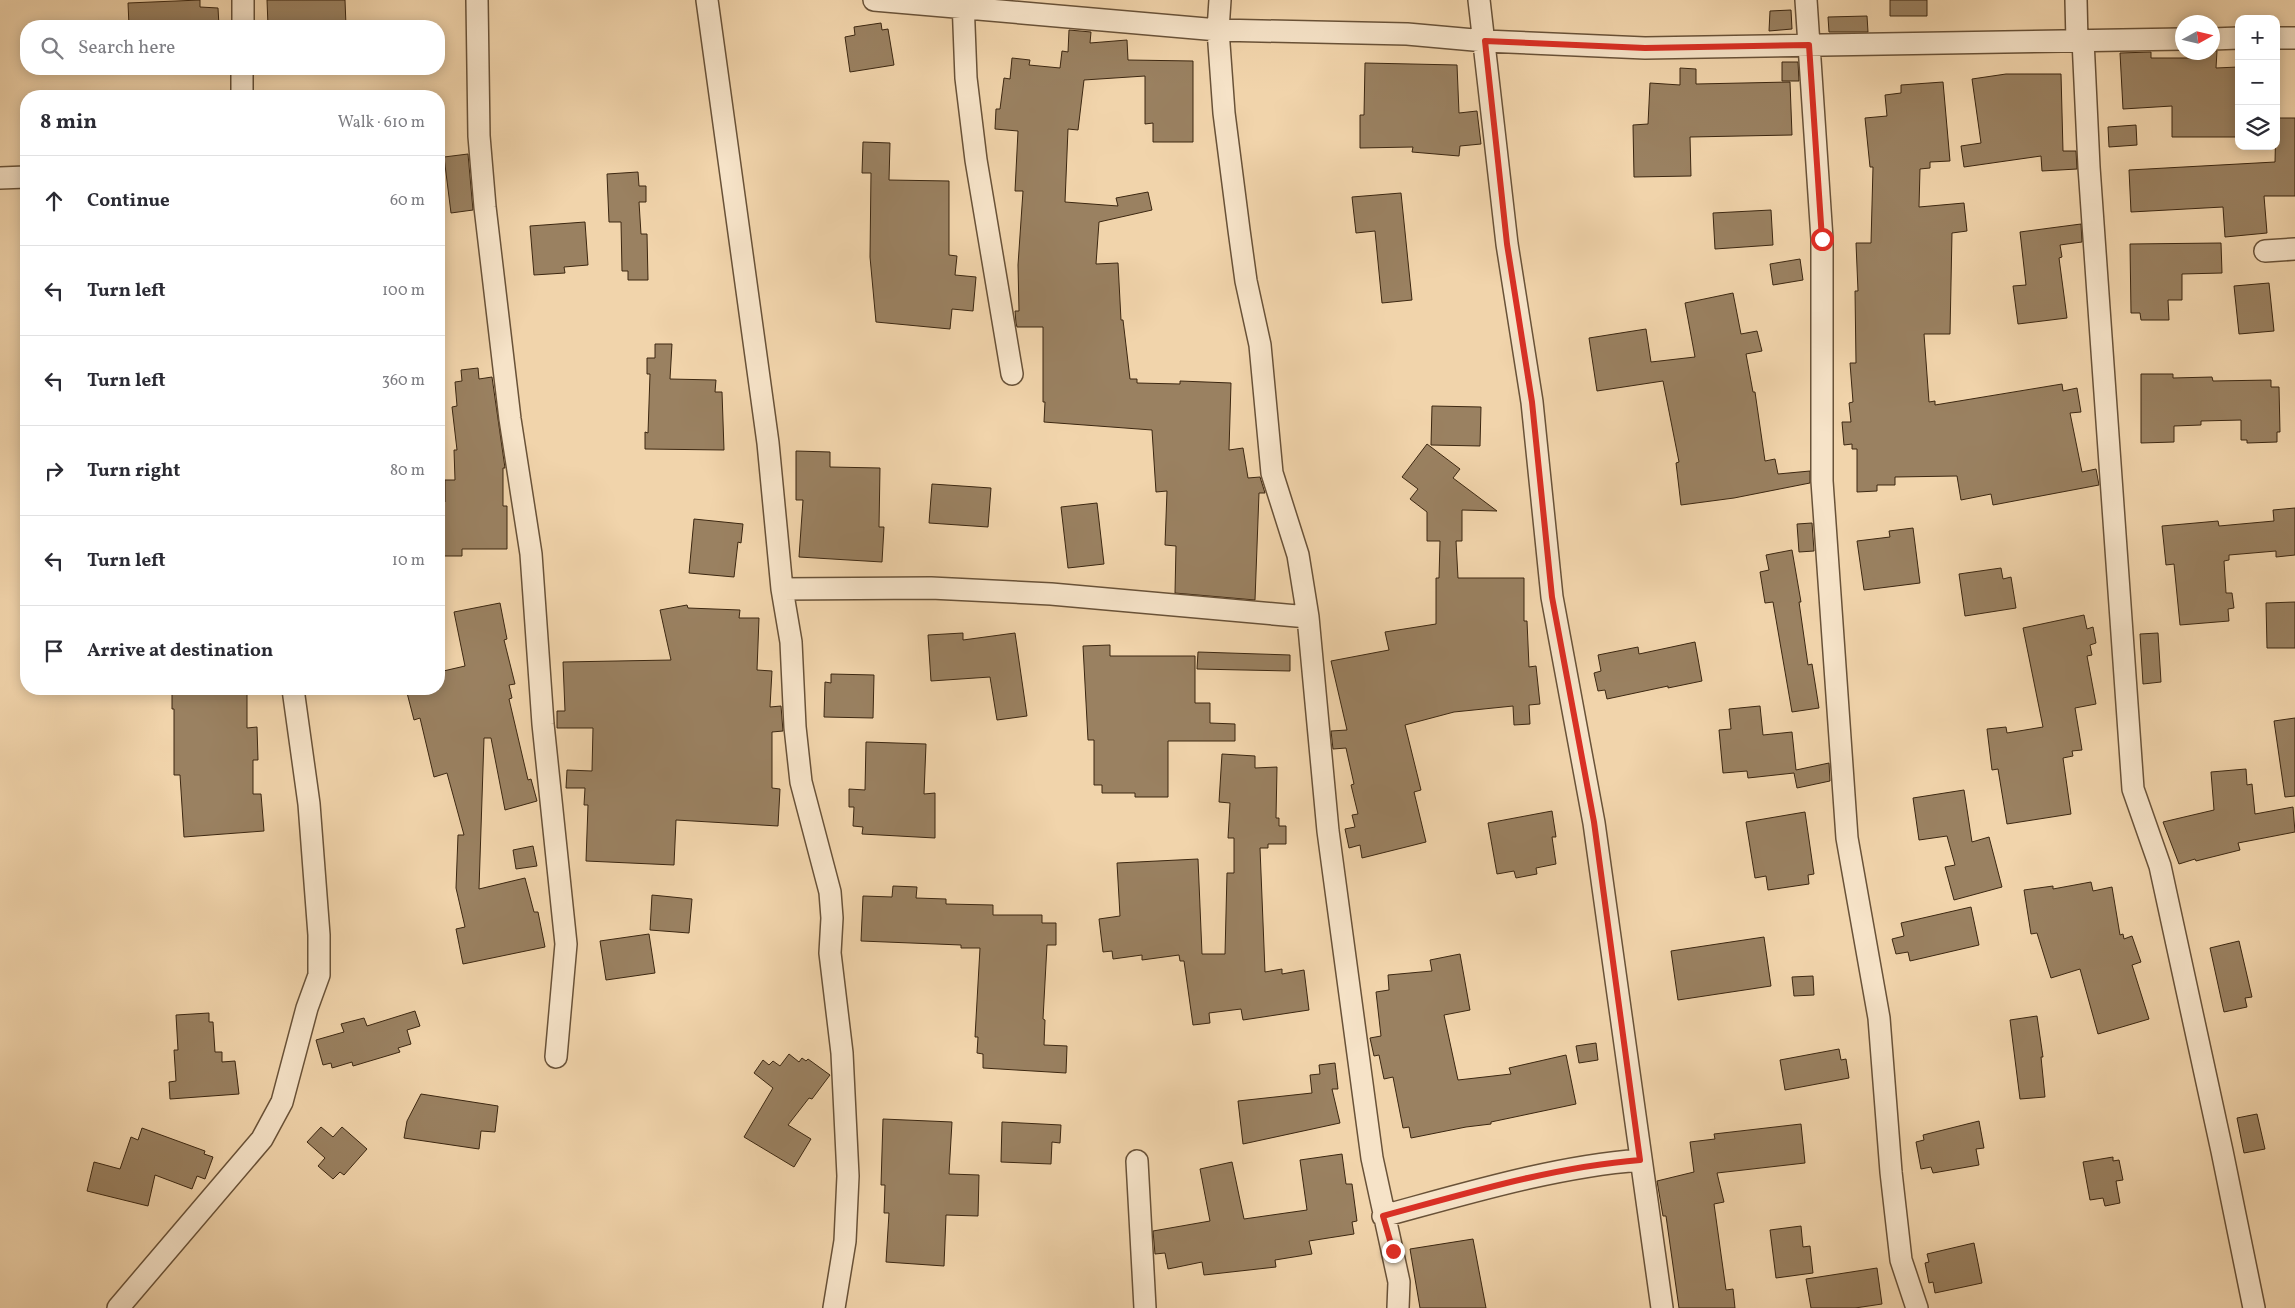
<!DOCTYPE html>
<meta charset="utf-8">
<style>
:root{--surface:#fff;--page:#f2f2f3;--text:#2b2b33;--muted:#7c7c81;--line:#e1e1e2}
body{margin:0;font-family:Vollkorn,serif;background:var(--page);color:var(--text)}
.controls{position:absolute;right:15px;top:15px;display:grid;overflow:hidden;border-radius:10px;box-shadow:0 2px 12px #0003}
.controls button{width:45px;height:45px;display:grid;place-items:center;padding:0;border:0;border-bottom:1px solid var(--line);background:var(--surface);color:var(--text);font:25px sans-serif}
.compass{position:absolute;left:2175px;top:15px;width:45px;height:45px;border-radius:50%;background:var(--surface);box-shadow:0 2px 12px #0003;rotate:82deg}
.stop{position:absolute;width:15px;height:15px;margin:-11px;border:4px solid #d93025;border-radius:50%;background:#fff}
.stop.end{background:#d93025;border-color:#fff;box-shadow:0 1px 5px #0008}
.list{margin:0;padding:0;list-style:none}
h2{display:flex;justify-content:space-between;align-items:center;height:65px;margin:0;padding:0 20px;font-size:21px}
h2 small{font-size:16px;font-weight:400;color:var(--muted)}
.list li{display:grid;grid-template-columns:32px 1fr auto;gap:15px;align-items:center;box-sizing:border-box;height:90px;padding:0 20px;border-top:1px solid var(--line)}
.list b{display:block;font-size:19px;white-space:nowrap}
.list em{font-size:16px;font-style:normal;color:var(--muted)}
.icon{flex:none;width:28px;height:28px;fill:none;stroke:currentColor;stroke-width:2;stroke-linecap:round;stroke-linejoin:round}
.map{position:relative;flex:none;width:2295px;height:1308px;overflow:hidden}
.search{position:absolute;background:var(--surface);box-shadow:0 2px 12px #0003;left:20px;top:20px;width:425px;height:55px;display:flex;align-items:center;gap:12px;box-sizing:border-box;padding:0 18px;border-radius:20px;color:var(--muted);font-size:19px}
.panel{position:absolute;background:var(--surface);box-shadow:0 2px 12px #0003;left:20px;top:90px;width:425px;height:605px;border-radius:20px}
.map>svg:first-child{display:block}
</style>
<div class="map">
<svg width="2295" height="1308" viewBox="0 0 2295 1308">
<rect width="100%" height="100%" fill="#f1d4ab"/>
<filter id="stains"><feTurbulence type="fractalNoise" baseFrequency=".004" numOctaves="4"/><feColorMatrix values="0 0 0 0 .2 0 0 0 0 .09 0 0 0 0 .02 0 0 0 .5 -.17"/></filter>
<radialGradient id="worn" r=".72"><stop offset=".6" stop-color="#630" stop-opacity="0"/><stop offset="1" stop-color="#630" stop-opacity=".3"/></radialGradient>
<!-- building -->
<path fill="#9a8161" stroke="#3c2711" d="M200 0V7L218 8 219 26H129L128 3Z
M267 0H345L346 26H268Z
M1890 0H1927V16H1890Z
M1791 10 1792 29 1769 31 1770 11Z
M1867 16 1868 32H1829L1828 17Z
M2197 18H2206L2207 22H2197Z
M881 23 882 30 888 29 894 65 850 72 845 37 855 35 854 27Z
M1069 30 1091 32 1090 43 1127 40 1128 60 1193 61V142H1153V123L1145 124V76L1084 80 1078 130 1068 129 1065 202 1118 206 1116 198 1148 192 1152 210 1099 222 1096 264 1118 263 1121 320H1123L1130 379H1137V383L1180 384V381L1231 383 1229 450 1243 448 1248 478 1260 477 1265 493H1259L1255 600 1175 593 1176 546 1165 545 1167 491 1156 492 1152 430 1044 422 1045 402H1043V327H1017L1016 323 1015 311H1019L1018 265 1023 191H1015L1018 131 995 129 996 109H1000L1004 78 1010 79 1012 58 1030 60 1029 65 1060 68 1062 51 1068 52Z
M2212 51H2217L2216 68 2238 67 2239 137H2172V106L2123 109 2120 53 2151 52V58H2196V52Z
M1782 62H1798L1799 81H1782Z
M1365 63 1457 65 1459 113 1477 111 1481 144 1460 146 1459 156 1412 152 1413 147 1360 148V115H1364Z
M1680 68 1696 69V84L1790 82 1792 135 1690 137 1691 176 1634 177 1633 125 1648 124 1650 83 1680 85Z
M2006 74H2061L2063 151H2076L2077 169 2042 171 2041 156 1964 167 1961 146 1981 143 1972 79Z
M1943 82 1950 161 1930 162V168L1920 169 1919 207 1964 203 1967 231 1952 233 1950 334H1924L1929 402 1935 401V405L2062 384 2063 391 2077 388 2081 412 2070 413 2082 472 2096 469 2099 485 1993 505 1991 494 1961 500 1957 476 1895 477V485H1877V491L1857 492V449H1852V444L1844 445 1842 422H1851L1849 403 1853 402 1850 363H1856L1855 291H1858L1856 243H1871L1873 167H1870L1865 118 1887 116 1885 95 1901 93V85Z
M2276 118H2295V196H2264L2267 233 2225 237 2223 207 2131 212 2129 170 2275 162Z
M2136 125 2137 145 2109 147 2108 127Z
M863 142 890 143 889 180 949 181V255L957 256 955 275 976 277 973 311 952 309 950 329 876 322 870 257 871 173H862Z
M468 154 473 210 451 213 444 157Z
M638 172 639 186H646V202H639L641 234H647L648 280H628V271H622L621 222H609L607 174Z
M1401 193 1412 300 1382 303 1375 231 1356 233 1352 197Z
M1771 210 1773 245 1715 249 1713 213Z
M585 222 588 265 564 267 565 273 534 275 530 226Z
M2081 224 2082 242 2060 245 2062 257 2059 258 2067 318 2018 324 2013 286 2026 285 2020 232Z
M2221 243 2222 273 2182 274V300H2168L2169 320H2141L2140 313H2131L2130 244Z
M1800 259 1803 280 1773 285 1770 264Z
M2269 283 2274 331 2239 334 2234 286Z
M1733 293 1741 334 1757 331 1762 351 1746 354 1753 392H1755L1765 461 1775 459 1778 474 1810 471V483L1734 498 1681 505 1676 463 1679 462 1663 381 1597 391 1589 338 1646 329 1651 362 1695 357 1685 303Z
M655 344H672L670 379 716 380 715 392H722L724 450 645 449V432L648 433 650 374H647V358H655Z
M478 368 479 379 492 377 505 468H503V506H507V549H462V556H439V502H445V480H455L454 450H457L452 407 457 406 455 382 462 381 461 370Z
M2141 374H2173V378L2212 377 2213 381 2271 380V387H2279L2280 432H2277V442L2247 443V440H2241V420L2201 421V425L2174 426V442L2141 443Z
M1432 406 1481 407 1480 446 1431 445Z
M1427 444 1460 469 1453 478 1497 511 1462 510V541H1456L1458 578H1524V621H1527L1529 667 1536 666 1540 704 1529 705 1530 724 1514 725 1513 706 1454 712 1405 725 1421 790 1414 792 1426 842 1362 858 1360 845 1349 848 1345 829 1355 827 1352 815 1358 814 1351 785 1354 784 1346 748 1333 749 1331 731 1347 730 1331 661 1389 650 1385 632 1436 624V578H1439L1440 541H1427V512L1410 499 1418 489 1402 477Z
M796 451 830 452V467L880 468 879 527H884L882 562 799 557 803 500H796Z
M932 484 991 488 988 527 929 523Z
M1097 503 1104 564 1068 568 1061 507Z
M2295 508V555L2276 557V551L2229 555V560L2224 561 2226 593H2232L2234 608 2228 609 2229 621 2180 625 2174 564 2166 565 2162 526 2218 521 2219 526 2274 521 2273 510Z
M694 519 743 524 741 543 738 542 734 577 689 573Z
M1812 523 1814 551 1799 552 1797 524Z
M1913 528 1920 583 1864 590 1857 541 1890 537 1889 531Z
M1792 550 1801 602H1799L1808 665 1812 664 1819 708 1792 712 1773 602 1765 603 1760 572 1769 570 1766 555Z
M2001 568 2003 579 2011 577 2016 608 1965 616 1959 574Z
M2295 602V648H2267L2266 603Z
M500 603 507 639 504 640 515 684 509 685 512 698 509 699 528 780 531 779 537 801 505 810 491 738H484L479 889 525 878 534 912H538L545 947 463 964 456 929 465 927 456 888 458 835H464L447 773 434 777 420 718 414 720 406 689H439V672L465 666 454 612Z
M687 605 688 608 740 610 739 618H759L757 670 772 671 770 707 781 706 783 731 772 732V788L780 789 778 826 676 820 674 865 586 861 588 805H584L585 788H566L567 770 592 771 593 728H557V711H565L563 662 671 660 660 610Z
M2084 615 2087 629 2093 627 2096 643 2090 645 2092 655 2087 656 2096 704 2075 708 2082 750 2072 751 2073 756 2063 758 2071 814 2007 824 1998 769 1992 770 1987 729 2006 727 2007 733 2043 727 2023 628Z
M963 633V640L1015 633 1027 716 997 720 990 677 931 681 928 635Z
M2158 633 2161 682 2143 684 2140 634Z
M1695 642 1702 681 1668 688V686L1607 699 1605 690 1598 691 1594 673 1601 671 1598 655 1638 647 1639 654Z
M1110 645V656H1195V703H1210V723L1235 724V741H1168V797H1135V793H1102V785H1094V740H1088L1083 646Z
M1198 652 1290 655V671L1197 669Z
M831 674 874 675 873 718 824 717 825 682 831 683Z
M172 689H247V728L257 727 258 760H253V794H261L264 831 184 837 180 775H174V709H172Z
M1760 706 1763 735 1792 732 1796 770 1829 763 1830 781 1797 788 1794 773 1748 778 1747 771 1723 773 1719 730 1731 729 1729 709Z
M2295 718V796L2285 797 2274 721Z
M866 742 926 744 924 794 935 793V838L862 834 863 827 853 826 854 807H849V789L865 790Z
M1222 754 1255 756V768L1277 767 1276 818H1279V826H1286V844H1268V848H1260L1265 972 1282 969V974L1304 970 1309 1010 1243 1020 1241 1009 1209 1013 1210 1023 1193 1025 1184 961H1180L1179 955 1142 960V955L1113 959 1112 951 1103 952 1099 919 1120 916 1117 863 1198 859 1202 954H1225L1227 873H1234V838H1228L1230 803 1219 802Z
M2246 769 2247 785 2252 784 2255 814 2293 807 2295 832 2238 843 2240 850 2196 861 2195 859 2179 864 2163 822 2214 810 2211 772Z
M1964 790 1972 842 1989 837 2002 887 1954 900 1945 867 1955 865 1947 836 1919 840 1913 798Z
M1552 811 1556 837H1552L1556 864 1536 868 1537 874 1516 878 1514 871 1497 874 1488 823Z
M1805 812 1814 874 1808 875 1809 884 1768 890 1766 876 1755 878 1746 822Z
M533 846 537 866 516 869 513 850Z
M2091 882 2093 891 2112 887 2120 935 2123 934 2124 939 2132 936 2141 962 2132 965 2149 1019 2098 1034 2080 969 2051 978 2037 933 2031 934 2024 890 2053 886V889Z
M893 886 917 887 916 898 946 899V904L993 905V915H1042V923H1056V945H1047L1043 1019 1045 1020 1044 1045 1067 1046 1066 1073 983 1068V1054L977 1053 978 1037H975L980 948H961V945L861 941 863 896 892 897Z
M652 895 692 899 689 933 650 930Z
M1971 907 1979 945 1910 961 1908 952 1896 954 1892 939 1904 936 1901 923Z
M649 934 655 973 606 980 600 941Z
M1764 937 1771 986 1678 1000 1671 951Z
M2239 941 2252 997 2245 998 2247 1007 2224 1012 2210 948Z
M1460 954 1470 1010 1444 1015 1458 1080 1511 1074 1509 1068 1566 1055 1576 1104 1491 1122V1124L1466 1127 1411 1138 1409 1127 1403 1128 1393 1077 1384 1079 1379 1055 1374 1056 1370 1038 1381 1036 1376 992 1389 990 1388 975 1432 971 1430 960Z
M1813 976 1814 995 1794 996 1792 977Z
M415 1011 420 1026 407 1030 411 1044 398 1048 400 1052 353 1066 352 1062 332 1068 331 1063 323 1065 316 1040 344 1032 341 1024 364 1018 367 1026Z
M209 1013V1022H213L215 1052H222V1062L235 1061 239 1094 170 1099 169 1082 176 1081 174 1050H178L176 1015Z
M2037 1016 2043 1057H2041L2045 1097 2020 1099 2010 1020Z
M1596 1043 1598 1060 1579 1063 1576 1046Z
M1839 1049 1841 1060 1846 1059 1849 1078 1785 1090 1780 1060Z
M789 1054 799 1062 802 1058 806 1061 808 1059 830 1075 812 1099 809 1098 788 1125 811 1139 794 1167 744 1137 773 1088 754 1073 763 1060 769 1065 773 1061 780 1066Z
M1335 1063 1338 1089H1332L1340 1123 1243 1144 1238 1101 1312 1093 1310 1075 1320 1074 1319 1065Z
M421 1094 498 1106 495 1132 481 1131 479 1149 404 1138 407 1121Z
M2257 1114 2265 1149 2244 1153 2237 1118Z
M883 1119 952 1122 949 1174 979 1175 978 1216 946 1215 944 1266 886 1262 889 1213H884L885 1185H881Z
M1979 1121 1984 1148 1976 1149 1979 1165 1933 1173 1931 1167 1921 1169 1916 1142 1924 1140 1923 1135Z
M1002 1122 1061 1125 1060 1143 1052 1142 1051 1164 1001 1162Z
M1801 1124 1805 1163 1717 1173 1724 1202 1714 1204 1726 1290 1733 1289 1735 1308H1679L1666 1216H1663L1657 1181 1694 1172 1690 1142 1715 1139 1714 1134Z
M321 1127 333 1137 342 1127 367 1149 344 1175 340 1172 333 1179 318 1166 325 1158 307 1142Z
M142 1128 205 1151 204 1154 213 1157 205 1179 197 1176 192 1189 155 1175 148 1206 87 1191 94 1162 120 1169 131 1137 138 1140Z
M1342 1154 1346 1184H1352L1357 1221 1352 1222 1354 1234 1309 1241 1312 1254 1275 1260 1276 1267 1204 1275 1202 1262 1168 1269 1165 1253 1155 1254 1153 1231 1210 1221 1200 1169 1232 1162 1244 1219 1307 1210 1300 1160Z
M2113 1157V1161L2119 1160 2123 1180 2116 1181 2120 1203 2105 1206 2103 1198 2090 1200 2083 1162Z
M1801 1226 1803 1247 1810 1246 1813 1273 1776 1278 1770 1230Z
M1473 1239 1486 1308H1420L1410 1249Z
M1974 1243 1982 1283 1935 1293 1933 1282 1929 1283 1925 1263 1929 1262 1927 1254Z
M1877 1268 1882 1304 1855 1308H1811L1806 1279Z"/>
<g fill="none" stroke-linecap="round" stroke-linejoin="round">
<!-- minor casing -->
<g stroke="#695238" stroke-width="24">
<path id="minor" d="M477 0 479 136 485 207 510 419 531 554 543 724 566 944 556 1057
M707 0 768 443 782 589 791 642 795 727 801 782 830 892 832 918 830 953 842 1053 848 1176 845 1241 834 1308
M874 0 1218 30 1407 34 1485 41 1645 48 2182 39
M963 0 966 78 976 160 1012 374
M1220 0 1218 30 1224 113 1239 230 1246 281 1260 345 1272 473 1298 555 1308 617 1328 831 1372 1158 1399 1282 1398 1308
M1479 0 1507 244 1532 402 1552 597 1594 823 1662 1308
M1806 0 1822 239V481L1847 838 1879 1018 1891 1172 1901 1260 1917 1308
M2076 0 2077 42
M243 26V0
M2276 38H2295
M2212 39 2239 38
M2083 40 2089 167 2133 789 2160 866 2222 1151 2254 1308
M242 96V69
M0 178 26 177
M2265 251 2295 249
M782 589 931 588 1051 594 1308 617
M1137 1161 1145 1308
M1383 1216C1468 1193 1553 1167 1640 1160
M118 1308 262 1139 282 1102 307 1008 319 975V935L309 804 293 689"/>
</g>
<!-- minor -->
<use href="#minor" stroke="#f6e3c8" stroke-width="21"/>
</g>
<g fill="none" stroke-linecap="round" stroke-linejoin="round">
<!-- route -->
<path stroke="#d93025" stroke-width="6" d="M1393 1251 1383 1216C1468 1193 1553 1167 1640 1160L1594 822 1552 597 1532 402 1507 244 1485 41 1645 48 1809 45 1822 239"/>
</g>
<rect width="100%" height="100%" filter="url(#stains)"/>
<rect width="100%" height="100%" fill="url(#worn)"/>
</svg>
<div class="controls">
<button>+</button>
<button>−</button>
<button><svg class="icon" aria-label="layers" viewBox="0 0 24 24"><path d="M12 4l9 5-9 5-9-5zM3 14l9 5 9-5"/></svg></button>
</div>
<svg class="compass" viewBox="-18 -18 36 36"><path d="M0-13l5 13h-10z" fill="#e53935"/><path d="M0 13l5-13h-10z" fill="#7c7c81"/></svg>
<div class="stop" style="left:1822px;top:239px"></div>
<div class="stop end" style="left:1393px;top:1251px"></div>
<div class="search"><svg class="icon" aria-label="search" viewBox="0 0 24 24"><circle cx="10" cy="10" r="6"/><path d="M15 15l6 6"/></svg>Search here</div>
<section class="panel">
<h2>8 min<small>Walk · 610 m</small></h2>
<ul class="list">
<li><svg class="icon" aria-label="ahead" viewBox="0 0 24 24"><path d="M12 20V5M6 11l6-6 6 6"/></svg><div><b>Continue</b></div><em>60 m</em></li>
<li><svg class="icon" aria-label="left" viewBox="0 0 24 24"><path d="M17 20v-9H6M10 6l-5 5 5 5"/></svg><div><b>Turn left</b></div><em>100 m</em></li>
<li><svg class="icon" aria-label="left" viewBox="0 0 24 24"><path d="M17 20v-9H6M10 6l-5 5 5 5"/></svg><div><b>Turn left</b></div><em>360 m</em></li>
<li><svg class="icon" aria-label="right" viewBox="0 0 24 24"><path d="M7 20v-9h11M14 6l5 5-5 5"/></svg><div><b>Turn right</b></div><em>80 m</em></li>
<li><svg class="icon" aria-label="left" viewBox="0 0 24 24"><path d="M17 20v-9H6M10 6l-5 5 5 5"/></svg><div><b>Turn left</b></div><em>10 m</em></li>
<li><svg class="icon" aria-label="arrive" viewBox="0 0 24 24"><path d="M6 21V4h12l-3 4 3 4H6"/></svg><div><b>Arrive at destination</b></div></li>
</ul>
</section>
</div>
